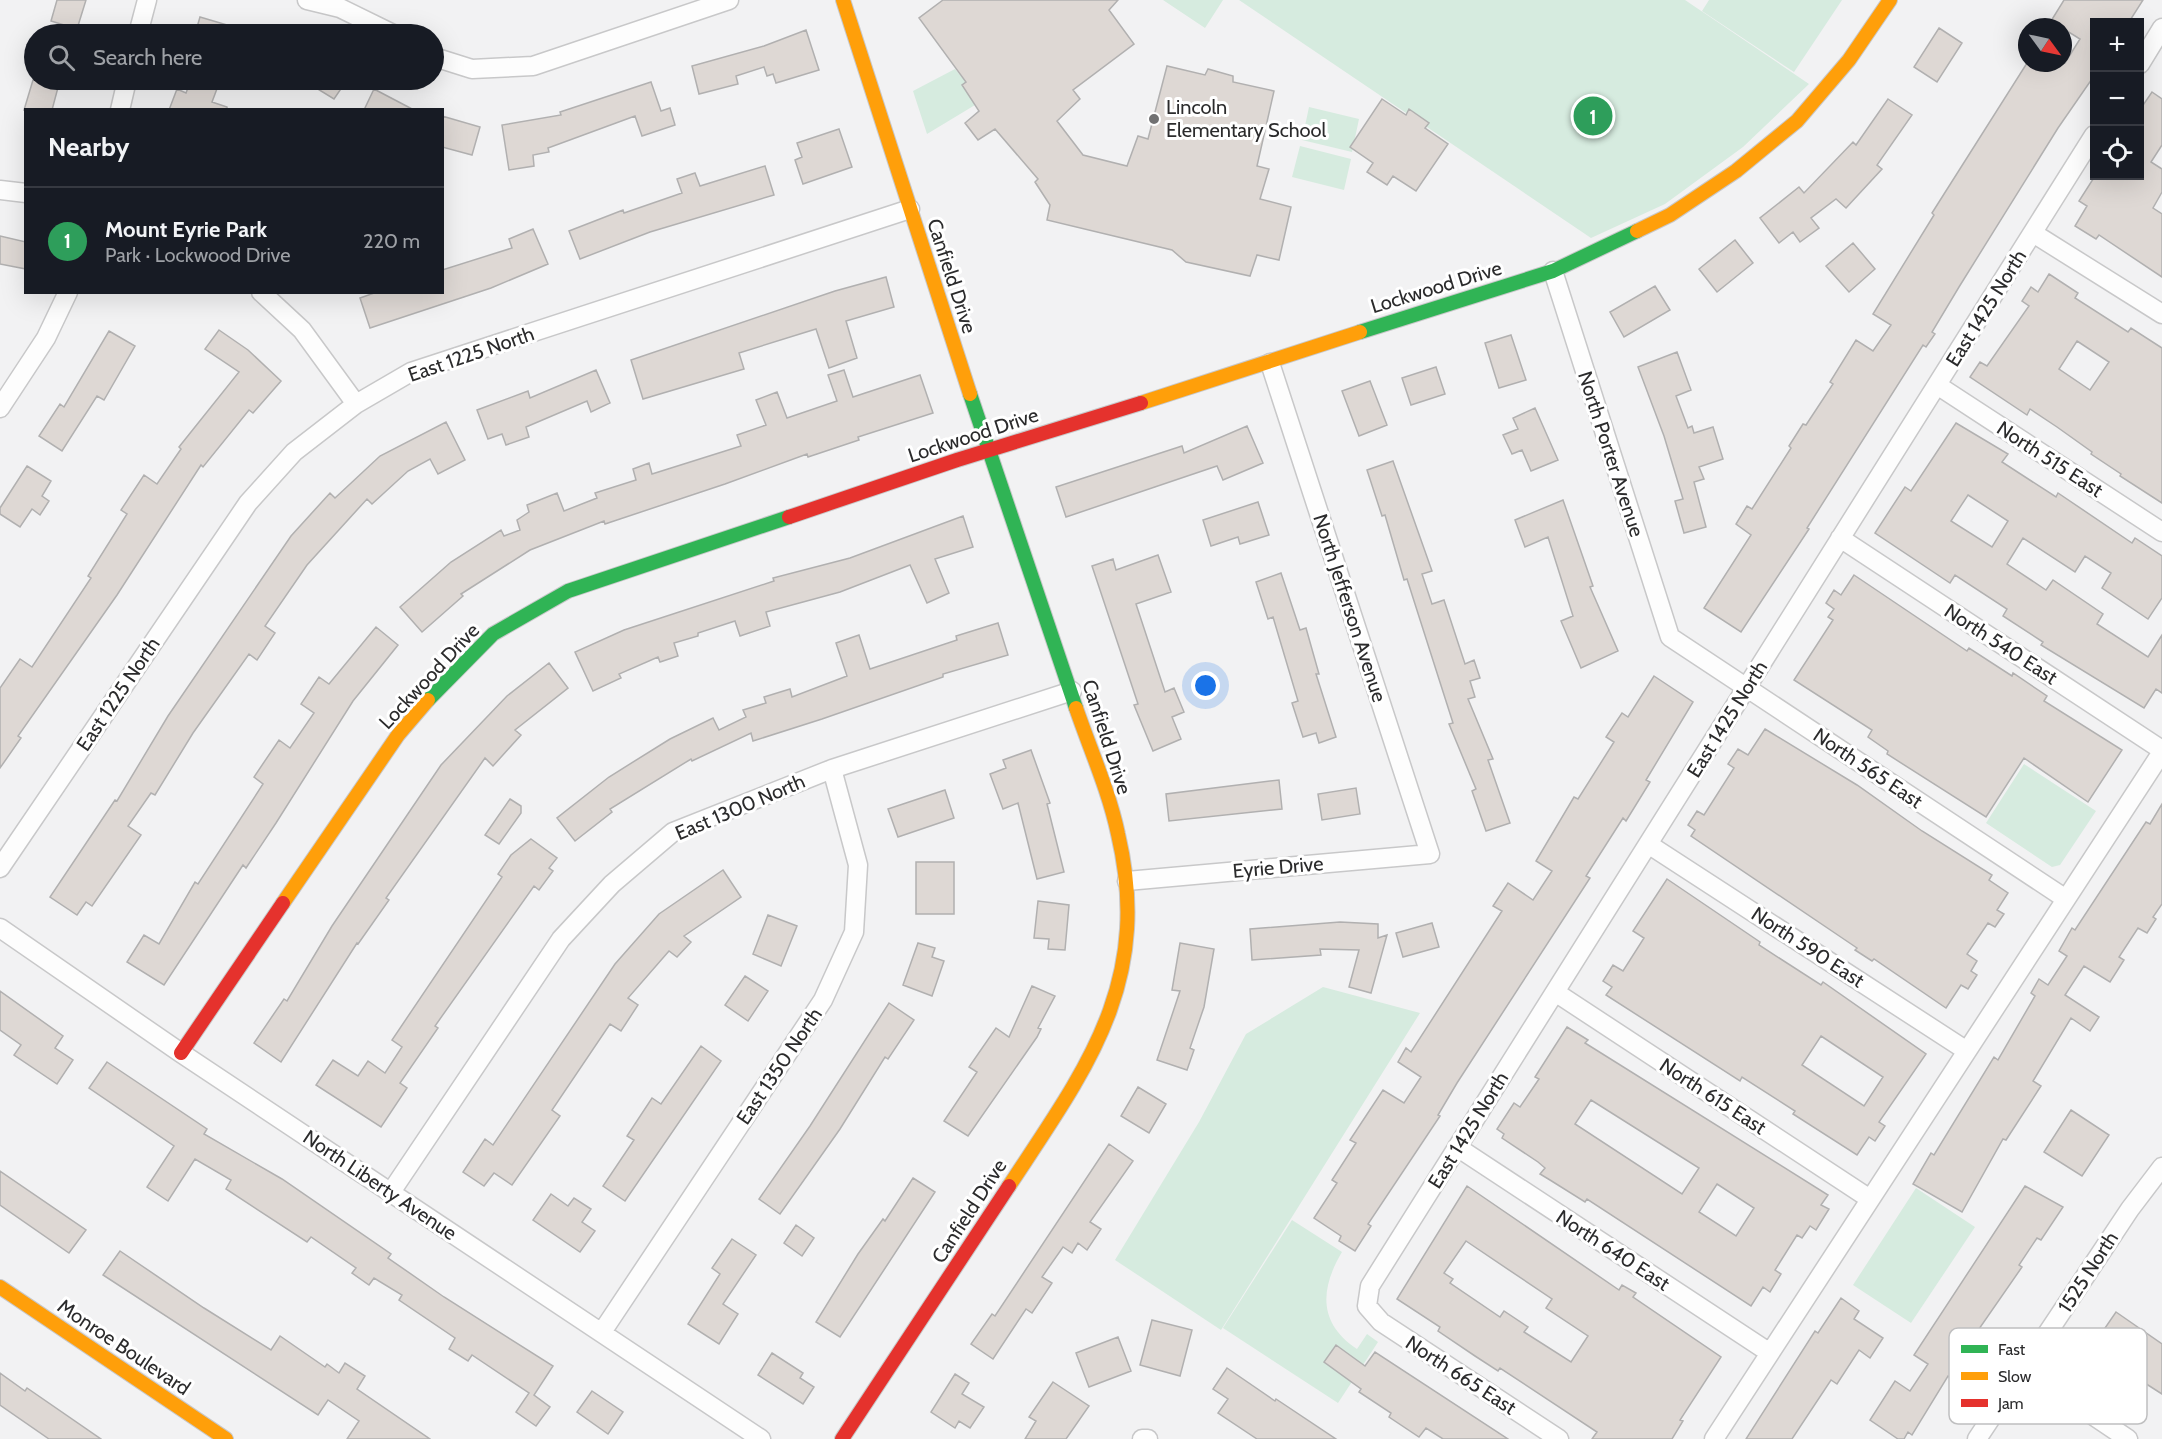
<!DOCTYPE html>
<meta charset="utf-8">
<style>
:root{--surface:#171b24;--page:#20242c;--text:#f1f3f6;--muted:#9ea1a6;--line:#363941;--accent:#2563eb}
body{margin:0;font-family:Cabin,sans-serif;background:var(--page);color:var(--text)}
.controls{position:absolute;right:18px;top:18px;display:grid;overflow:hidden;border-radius:0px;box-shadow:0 6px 24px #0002}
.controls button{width:54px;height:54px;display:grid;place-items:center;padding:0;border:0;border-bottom:2px solid var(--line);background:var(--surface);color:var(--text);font:30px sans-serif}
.compass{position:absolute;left:2018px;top:18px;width:54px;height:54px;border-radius:50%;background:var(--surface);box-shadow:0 6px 24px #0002;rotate:123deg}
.you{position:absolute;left:1206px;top:686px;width:21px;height:21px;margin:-15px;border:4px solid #fff;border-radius:50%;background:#1a73e8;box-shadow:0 0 0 9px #1a73e833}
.badge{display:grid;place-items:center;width:39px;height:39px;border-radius:50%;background:var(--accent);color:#fff;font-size:20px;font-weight:700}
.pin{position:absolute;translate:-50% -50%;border:3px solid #fff;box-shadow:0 2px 6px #0006}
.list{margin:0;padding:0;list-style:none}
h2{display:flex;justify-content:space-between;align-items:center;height:78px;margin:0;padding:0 24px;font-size:26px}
h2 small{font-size:20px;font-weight:400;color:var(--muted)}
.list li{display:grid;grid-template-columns:39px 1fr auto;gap:18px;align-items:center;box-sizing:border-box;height:108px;padding:0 24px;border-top:2px solid var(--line)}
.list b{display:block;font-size:22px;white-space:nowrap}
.list p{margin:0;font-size:20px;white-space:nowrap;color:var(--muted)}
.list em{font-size:20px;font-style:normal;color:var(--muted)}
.icon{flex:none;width:33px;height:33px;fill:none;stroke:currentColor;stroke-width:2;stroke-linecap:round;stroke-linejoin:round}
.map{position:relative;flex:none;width:2162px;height:1439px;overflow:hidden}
.search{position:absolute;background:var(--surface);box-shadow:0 6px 24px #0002;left:24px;top:24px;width:420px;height:66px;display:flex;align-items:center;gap:15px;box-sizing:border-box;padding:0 21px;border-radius:33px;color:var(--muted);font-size:22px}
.panel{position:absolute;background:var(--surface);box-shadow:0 6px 24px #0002;left:24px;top:108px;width:420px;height:186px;border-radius:0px}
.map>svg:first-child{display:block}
</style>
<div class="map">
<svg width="2162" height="1439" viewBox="0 0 2162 1439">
<rect width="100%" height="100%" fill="#f2f2f3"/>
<!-- green -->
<path fill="#d6ebdf" d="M1163 0H1223L1205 28Z
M1239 0H1685L1809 84 1743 147 1665 204 1591 238Z
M1709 0H1842L1794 72 1702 11Z
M955 69 966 82 963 86 975 105 927 134 913 91Z
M1309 107 1359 119 1352 152 1302 140Z
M1300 146 1351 159 1344 190 1292 177Z
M2024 764 2096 811 2060 865 2052 867 1986 823Z
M1323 987 1420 1013 1221 1330 1115 1260 1199 1122 1246 1034Z
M1916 1188 1975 1227 1911 1323 1853 1285Z
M1292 1220 1342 1252C1320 1289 1318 1323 1357 1349L1367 1334 1378 1342 1338 1403 1223 1328Z"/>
<!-- building -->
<path fill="#ded8d4" stroke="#b1b0b0" stroke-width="1.5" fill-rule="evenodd" d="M57 0H86L77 29 51 21Z
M943 0H1118L1109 10 1134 44 1073 90 1080 99 1057 121 1083 155 1127 166 1138 136 1148 139 1167 66 1205 75 1208 69 1233 76V82L1274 91 1257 166 1269 169 1260 199 1291 207 1279 260 1257 255 1250 276 1186 262 1172 250 1047 220 1050 205 1035 182 1038 179 995 129 978 140 965 123 979 111 962 85 966 82 919 18Z
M2064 0H2143L2129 22H2094V76L2058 128 1959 287 1932 332 1935 334 1926 347 1923 345 1807 528 1809 529 1741 632 1704 608 1751 535 1736 524 1747 506 1752 509 1791 448 1789 446 1803 424 1806 425 1833 384 1830 382 1856 340 1873 351 1891 325 1873 314 1934 215 1932 213 2027 63H2065L2080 39 2051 21Z
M200 17 244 30 243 34H195Z
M1939 28 1962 43 1937 82 1914 67Z
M806 30 819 70 776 83 773 74 767 76 764 67 736 76 738 84 699 94 692 66 764 46Z
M33 80H60L52 110H24Z
M191 80 218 86 212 102 227 107V110H169L177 89 186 93Z
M303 80H347L334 99Z
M651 82 661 111 670 108 675 125 642 136 635 116 548 148 549 152 533 155 534 166 509 170 502 125 561 115 560 112Z
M374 89 414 110H364Z
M2152 92 2162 99V145L2151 162 2162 169V192L2153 208 2162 214V277L2099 235 2096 239 2075 226 2087 206 2079 201 2095 176H2139V111Z
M1382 99 1406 115 1409 109 1429 123 1425 128 1448 144 1416 191 1393 176 1387 185 1367 172 1373 163 1350 147Z
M1888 99 1912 115 1877 165 1882 169 1846 208 1836 199 1811 218 1819 228 1800 242 1793 232 1779 243 1760 218 1799 187 1804 193 1853 142 1856 145Z
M442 116 480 127 472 155 442 147Z
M839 129 852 167 803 184 795 160 802 157 797 143Z
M765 166 774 195 650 232 580 259 569 231 623 210 624 213 682 193 677 179 695 173 700 186Z
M533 229 548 264 491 288 370 328 360 298 377 292H442V270L512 248 509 239Z
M0 236 26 242V269L0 264Z
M1735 240 1753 263 1717 292 1699 269Z
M1853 243 1875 269 1849 292 1826 266Z
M2049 274 2078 293 2075 298 2128 332 2131 328 2162 348V503L2120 476 2121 474 2091 454 2092 452 2057 427 2030 409 2027 415 1970 377 1980 362 1987 366 2029 306 2022 301 2031 287 2038 292ZM2077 341 2109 362 2090 390 2059 369Z
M886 277 894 307 846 321 857 358 829 368 816 329 739 353 744 369 643 399 631 360 835 291Z
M1655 286 1670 310 1624 337 1610 312Z
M219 330 248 350 281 381 253 413 249 410 203 467 201 465 117 595 18 736 21 738 0 768V688L20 659 32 667 91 578 88 576 127 514 121 510 144 475 157 484 181 449 179 447 239 372 205 349Z
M109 331 135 346 104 400 97 396 62 451 39 436 60 404 64 407Z
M1511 335 1526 380 1499 388 1485 343Z
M1677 352 1691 390 1676 396 1688 428 1692 426 1694 433 1713 427 1723 459 1699 467 1704 479 1694 482 1706 527 1684 533 1675 501 1683 499 1664 436 1638 367Z
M1436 367 1445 394 1411 405 1402 378Z
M596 370 610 403 591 412 587 401 526 427 529 437 506 445 502 434 488 439 477 410 528 391 530 398Z
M844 370 853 397 920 375 933 413 858 437 859 440 808 457 807 454 725 484 605 524 604 521 530 550 461 594 463 596 422 632 400 607 451 562 501 530 504 536 520 530 517 520 529 512 527 505 557 493 564 511 597 498 595 493 636 480 633 469 649 463 652 474 741 446 737 435 766 425 756 400 777 392 787 418 837 401 828 375Z
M1370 381 1387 425 1359 436 1342 391Z
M1535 408 1558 460 1531 471 1522 450 1512 454 1503 435 1518 429 1513 418Z
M446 422 465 460 438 474 430 459 408 471 372 504 367 499 307 565 265 626 275 633 257 660 249 654 193 733 155 795 151 793 128 826 141 835 92 906 86 902 77 915 50 897 115 800 117 801 168 716 291 536 330 493 335 498 380 456Z
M1956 423 2008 454 2002 462 2056 497 2058 493 2132 543 2135 538 2162 556V598L2148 619 2102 588 2111 573 2085 556 2075 572 2023 538 2007 564 2046 590 2053 580 2103 614 2097 624 2148 657 2162 635V693L2156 689 2144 708 2041 645 2043 642 2003 616 2007 609 1955 575 1950 583 1875 533 1905 487 1911 491ZM1968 495 2008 521 1992 547 1951 521Z
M1247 426 1263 463 1223 480 1217 466 1066 517 1056 487 1182 446 1184 453Z
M1393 461 1432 571 1422 574 1432 604 1444 600 1465 664 1474 660 1480 678 1470 681 1475 697 1468 699 1493 759 1488 760 1510 823 1486 831 1472 791 1476 789 1449 724 1453 723 1407 579 1404 580 1385 515 1382 516 1367 470Z
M27 466 51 481 42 496 49 501 40 515 32 509 20 527 0 514V508Z
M1563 500 1593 586 1590 587 1618 651 1581 668 1561 621 1573 616 1548 537 1525 547 1515 520Z
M1258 502 1269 535 1240 544 1238 537 1211 546 1203 520Z
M963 516 973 547 935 559 949 593 927 603 910 565 840 592 766 612 770 626 740 636 735 621 698 633V636L674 643 678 656 660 662 658 657 619 674 621 678 593 691 575 652 624 630 774 581 773 578 850 558Z
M1158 555 1171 592 1136 604 1165 692 1174 688 1184 712 1172 717 1181 739 1153 751 1134 705 1138 704 1092 566 1113 559 1116 570Z
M1281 573 1300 630 1306 628 1319 674H1316L1336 737 1319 743 1316 733 1303 737 1292 703 1298 701 1273 617 1268 619 1256 582Z
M1854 575 1967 651 1969 648 2012 676 2013 673 2047 696 2044 701 2122 750 2088 802 2024 758 1986 817 1887 754 1888 751 1868 737 1872 730 1794 680 1833 620 1828 617 1834 609 1826 603 1834 590 1841 595Z
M998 623 1008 655 943 674V677L822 719 753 741 751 733 692 761 691 759 610 809 612 812 575 841 557 818 609 777 670 739 713 718 719 730 746 717 743 710 766 703 764 697 790 689 792 697 847 676 836 643 859 635 870 669 957 640 956 636Z
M376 627 398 645 353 701 276 823 246 868 243 865 164 985 127 962 144 935 159 944 195 882 198 884 263 784 254 777 279 740 290 748 314 713 301 704 319 677 329 684Z
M549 663 568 688 515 730 521 735 493 766 485 758 386 898 389 900 358 944 357 943 281 1062 254 1043 284 999 287 1001 332 926 441 765 507 696Z
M1654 676 1693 702 1646 780 1650 782 1626 821 1623 818 1586 876 1590 878 1457 1083 1438 1115 1440 1116 1368 1224 1371 1226 1355 1251 1339 1241 1341 1236 1314 1218 1337 1183 1332 1180 1356 1143 1350 1140 1383 1090 1404 1103 1421 1077 1398 1062 1406 1048 1411 1052 1502 911 1493 906 1508 883 1533 900 1552 871 1536 861 1574 797 1578 799 1614 742 1606 737 1622 713 1628 717Z
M1765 729 1857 785 1922 831 1992 875 1989 880 2008 893 1997 910 2004 914 1995 927 1988 923 1967 954 1977 961 1971 971 1977 975 1968 989 1961 985 1946 1008 1874 959 1872 961 1855 950 1857 948 1691 836 1695 830 1688 825 1697 811 1704 815 1734 768 1728 764 1738 749 1748 755Z
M1031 750 1050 803 1047 804 1064 872 1037 879 1018 803 1003 809 990 774 1006 768 1003 760Z
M1279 780 1282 809 1169 821 1166 794Z
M1356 788 1360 814 1322 820 1318 794Z
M945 790 954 818 898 837 888 809Z
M510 799 521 806V813L499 844 485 835Z
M2162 804V904L2153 917 2156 919 2147 933 2138 928 2119 957 2124 960 2110 982 2084 966 2065 995 2099 1017 2090 1031 2071 1018 2033 1081 2041 1086 2006 1140 2003 1139 1962 1212 1913 1184 1931 1153 1934 1155 1994 1057 1998 1060 2035 996 2031 993 2039 979 2048 985 2067 956 2059 951 2072 928 2075 930 2146 822 2150 824Z
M531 839 557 858 549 868 553 871 539 890 534 886 435 1026 438 1028 400 1083 407 1088 381 1127 316 1085 333 1060 358 1076 368 1061 385 1073 402 1047 392 1040 502 877 498 874 511 855Z
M916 862H954V914H916Z
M723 870 741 897 684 936 691 942 677 957 669 951 628 998 638 1005 621 1031 610 1024 552 1110 560 1116 512 1185 494 1173 484 1186 463 1172 485 1139 493 1145 615 964 659 914Z
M1667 879 1760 942 1759 945 1821 985 1823 982 1926 1054 1879 1122 1885 1126 1875 1141 1869 1137 1857 1155 1793 1114 1795 1111 1742 1077 1740 1081 1606 995 1612 987 1603 981 1613 965 1623 971 1644 938 1633 931ZM1821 1036 1883 1077 1864 1106 1802 1065Z
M1038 901 1069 905 1065 950 1048 949 1049 939 1034 938Z
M768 915 797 926 781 966 753 954Z
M1340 922 1378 924V938L1387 935 1371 993 1349 987 1359 950 1320 949 1321 955 1252 960 1250 929Z
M1432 923 1439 947 1403 957 1396 933Z
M918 943 935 948 932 957 944 961 932 996 903 985Z
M1180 943 1214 949 1204 1007 1190 1048 1194 1050 1187 1070 1157 1060 1180 991 1172 990Z
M745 976 768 991 748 1021 725 1005Z
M1032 986 1055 996 1038 1028 1041 1029 1037 1037 968 1136 944 1121 977 1072 969 1067 996 1028 1009 1037Z
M0 991 63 1036 55 1048 73 1060 57 1084 14 1055 21 1045 0 1030Z
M889 1003 914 1020 888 1059 885 1057 840 1129 780 1214 759 1199 810 1126Z
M1567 1027 1588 1040 1585 1043 1828 1195 1821 1205 1829 1209 1816 1230 1810 1226 1802 1238 1797 1235 1775 1270 1781 1274 1770 1292 1763 1287 1751 1306 1587 1199 1585 1202 1550 1180 1540 1174 1545 1168 1538 1162 1502 1138 1504 1134 1497 1129 1514 1103 1520 1107 1539 1079 1535 1077ZM1591 1100 1699 1168 1682 1194 1575 1124ZM1717 1184 1754 1208 1736 1236 1699 1212Z
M701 1046 721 1061 625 1201 603 1186 634 1140 627 1136 652 1098 661 1104Z
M107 1062 207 1129 204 1134 282 1179 391 1254 388 1258 444 1297 553 1366 534 1395 550 1407 536 1426 516 1412 529 1393 472 1355 468 1361 449 1349 455 1338 399 1300 402 1295 374 1278 369 1285 352 1273 356 1268 311 1237 307 1242 226 1189 231 1180 195 1159 168 1201 147 1187 174 1146 89 1088Z
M1138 1087 1166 1104 1149 1133 1121 1116Z
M2071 1110 2109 1135 2082 1176 2044 1152Z
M1109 1144 1133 1161 1090 1222 1101 1229 1087 1250 1078 1243 1072 1253 1063 1247 1042 1277 1052 1283 1032 1313 1026 1309 993 1359 971 1344 992 1314 995 1316Z
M0 1171 86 1230 69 1253 0 1205Z
M913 1178 935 1192 840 1337 816 1322 858 1254 883 1219 885 1221Z
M1467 1186 1619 1290 1622 1285 1636 1293 1633 1297 1721 1357 1680 1420 1683 1421 1672 1439H1592L1597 1432 1500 1368 1498 1371 1475 1356 1438 1331 1440 1327 1397 1299ZM1466 1241 1552 1299 1546 1308 1588 1336 1571 1362 1524 1332 1528 1327 1504 1311 1500 1317 1450 1283 1453 1279 1444 1273Z
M2025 1186 2063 1207 2041 1240 2037 1238 2019 1265 2022 1267 1963 1352 1965 1353 1963 1359 1951 1378 1948 1376 1912 1435 1908 1432 1904 1439H1898L1870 1420 1895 1381 1910 1391 1928 1364 1914 1355Z
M551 1194 568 1206 574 1198 591 1209 582 1222 595 1231 580 1252 533 1220Z
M796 1225 814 1238 802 1256 784 1243Z
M732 1239 756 1255 723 1304 738 1314 719 1344 688 1324 720 1274 712 1268Z
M120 1251 204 1308 271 1350 280 1336 325 1367 327 1364 339 1373 345 1363 365 1376 357 1389 430 1439H347L359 1421 328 1400 318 1415 103 1275Z
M1841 1298 1859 1311 1854 1319 1883 1338 1870 1358 1859 1350 1837 1384 1831 1380 1792 1439H1746L1815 1331 1818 1333Z
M2116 1312 2162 1344V1394L2101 1355 2104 1351 2094 1344Z
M1152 1320 1192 1330 1180 1376 1140 1365Z
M1118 1337 1131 1371 1089 1387 1076 1353Z
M1336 1345 1365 1366 1375 1352 1508 1439H1443L1426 1428 1419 1437 1389 1417 1391 1413 1359 1392 1361 1389 1324 1362Z
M772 1353 803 1373 800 1378 814 1387 803 1404 758 1375Z
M1227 1368 1275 1401 1276 1399 1336 1439H1257L1218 1413 1228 1399 1213 1389Z
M0 1373 25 1391 27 1388 101 1439H49L0 1405Z
M955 1374 969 1383 962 1394 984 1407 970 1428 959 1421 955 1428 931 1412Z
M1053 1382 1089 1406 1066 1439H1025L1036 1421 1029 1417Z
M592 1391 623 1412 608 1434 577 1412Z"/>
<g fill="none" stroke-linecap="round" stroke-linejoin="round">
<!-- street casing -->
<g stroke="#c8c8c9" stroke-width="21">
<path id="street" d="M307 0 340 8 393 34
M138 34 147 0
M434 57 472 69 533 66 729 0
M2140 64 2162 28
M120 110 127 80
M0 190 26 193
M2033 233 2162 314
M1553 271 1670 637 2066 899
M261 292 302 330 356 404
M1937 385 2162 532
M0 408 46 338 68 292
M1840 538 2162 750
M1648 844 1967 1051
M0 868 248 503 294 452 356 404 411 372 910 209
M1127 881 1430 854 1270 363
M0 928 181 1053 761 1439
M1555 992 1870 1199
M1457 1147 1770 1353
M391 1192 561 939 612 884 673 832 832 769 1072 691
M602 1332 823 1000 854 932 858 865 832 769
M2024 1369 2128 1439
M1142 1439H1148
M1559 1439 1381 1322 1367 1306 1370 1286 2094 135
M1714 1439 2162 752
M1977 1439 2130 1209 2162 1167"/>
</g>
<!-- fast casing -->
<g stroke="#c8c8c9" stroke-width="16">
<path id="fast" d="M1360 332 1553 271 1637 231
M970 394 1076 708
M428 700 493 634 568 591 789 517"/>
</g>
<!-- slow casing -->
<g stroke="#c8c8c9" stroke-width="16">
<path id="slow" d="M843 0 970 394
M1637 231 1670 215 1736 171 1797 121 1849 60 1890 0
M1141 403 1360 332
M283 903 398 735 428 700
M1009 1186C1086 1069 1153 983 1118 834 1109 791 1090 749 1076 708
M0 1287 226 1439"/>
</g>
<!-- jam casing -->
<g stroke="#c8c8c9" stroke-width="16">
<path id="jam" d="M789 517 957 460 1141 403
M181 1053 283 903
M842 1439 1009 1186"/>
</g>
<!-- street -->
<use href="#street" stroke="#fdfdfd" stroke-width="18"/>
<!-- fast -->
<use href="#fast" stroke="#30b455" stroke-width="14"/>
<!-- slow -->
<use href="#slow" stroke="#ff9f0a" stroke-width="14"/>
<!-- jam -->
<use href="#jam" stroke="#e5322d" stroke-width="14"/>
</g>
<!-- markers -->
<circle fill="#717172" stroke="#fff" stroke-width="2" cx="1154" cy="119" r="6"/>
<g text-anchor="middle" stroke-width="6" stroke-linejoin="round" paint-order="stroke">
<!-- poi labels -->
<g font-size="20" fill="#2b2b2c" stroke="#fff" text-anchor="start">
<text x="1166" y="114">Lincoln<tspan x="1166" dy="23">Elementary School</tspan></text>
</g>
<!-- street labels -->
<g font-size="20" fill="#2b2b2c" stroke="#fff">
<text transform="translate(952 276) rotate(72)" y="7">Canfield Drive</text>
<text transform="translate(1436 287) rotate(-17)" y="7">Lockwood Drive</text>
<text transform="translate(1986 308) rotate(-58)" y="7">East 1425 North</text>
<text transform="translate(471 354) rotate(-19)" y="7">East 1225 North</text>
<text transform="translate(973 435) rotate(-18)" y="7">Lockwood Drive</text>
<text transform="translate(1611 454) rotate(72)" y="7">North Porter Avenue</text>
<text transform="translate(2050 459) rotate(33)" y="7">North 515 East</text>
<text transform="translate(1350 608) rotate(72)" y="7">North Jefferson Avenue</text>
<text transform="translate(2001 644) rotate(33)" y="7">North 540 East</text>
<text transform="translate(429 676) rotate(-47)" y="7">Lockwood Drive</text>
<text transform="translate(118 694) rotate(-56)" y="7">East 1225 North</text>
<text transform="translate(1727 719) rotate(-58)" y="7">East 1425 North</text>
<text transform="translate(1107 737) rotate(72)" y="7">Canfield Drive</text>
<text transform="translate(1868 768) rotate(34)" y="7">North 565 East</text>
<text transform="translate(740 807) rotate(-23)" y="7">East 1300 North</text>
<text transform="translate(1278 867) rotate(-5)" y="7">Eyrie Drive</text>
<text transform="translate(1808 947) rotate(33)" y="7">North 590 East</text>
<text transform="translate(779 1066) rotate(-56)" y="7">East 1350 North</text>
<text transform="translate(1713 1096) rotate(33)" y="7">North 615 East</text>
<text transform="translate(1468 1130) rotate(-58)" y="7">East 1425 North</text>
<text transform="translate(380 1185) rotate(34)" y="7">North Liberty Avenue</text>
<text transform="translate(969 1211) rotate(-57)" y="7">Canfield Drive</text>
<text transform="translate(1613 1250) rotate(33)" y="7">North 640 East</text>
<text transform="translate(2088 1272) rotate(-57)" y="7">1525 North</text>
<text transform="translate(124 1347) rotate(34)" y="7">Monroe Boulevard</text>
<text transform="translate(1461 1375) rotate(33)" y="7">North 665 East</text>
</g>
</g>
<!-- legend -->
<rect x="1949" y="1328" width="198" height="96" rx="9" fill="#fff" stroke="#bfbfc0" stroke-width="1.5"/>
<rect x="1961" y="1345" width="27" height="8" fill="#30b455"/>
<rect x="1961" y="1372" width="27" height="8" fill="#ff9f0a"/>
<rect x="1961" y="1399" width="27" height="8" fill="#e5322d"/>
<g font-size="16" fill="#2b2b2c">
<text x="1998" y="1355">Fast</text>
<text x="1998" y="1382">Slow</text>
<text x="1998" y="1409">Jam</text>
</g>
</svg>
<div class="controls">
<button>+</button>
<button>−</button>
<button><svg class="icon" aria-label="locate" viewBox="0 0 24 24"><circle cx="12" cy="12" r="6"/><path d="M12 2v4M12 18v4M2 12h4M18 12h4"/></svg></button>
</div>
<svg class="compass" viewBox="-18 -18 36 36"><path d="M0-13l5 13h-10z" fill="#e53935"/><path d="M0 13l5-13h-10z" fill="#9ea1a6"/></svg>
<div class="you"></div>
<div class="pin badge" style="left:1593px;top:116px;background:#2e9e5b">1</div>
<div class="search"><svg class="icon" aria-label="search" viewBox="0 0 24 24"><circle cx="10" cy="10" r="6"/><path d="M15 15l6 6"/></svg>Search here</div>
<section class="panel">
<h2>Nearby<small></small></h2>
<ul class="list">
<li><span class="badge" style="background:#2e9e5b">1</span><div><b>Mount Eyrie Park</b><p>Park · Lockwood Drive</p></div><em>220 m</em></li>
</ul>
</section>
</div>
